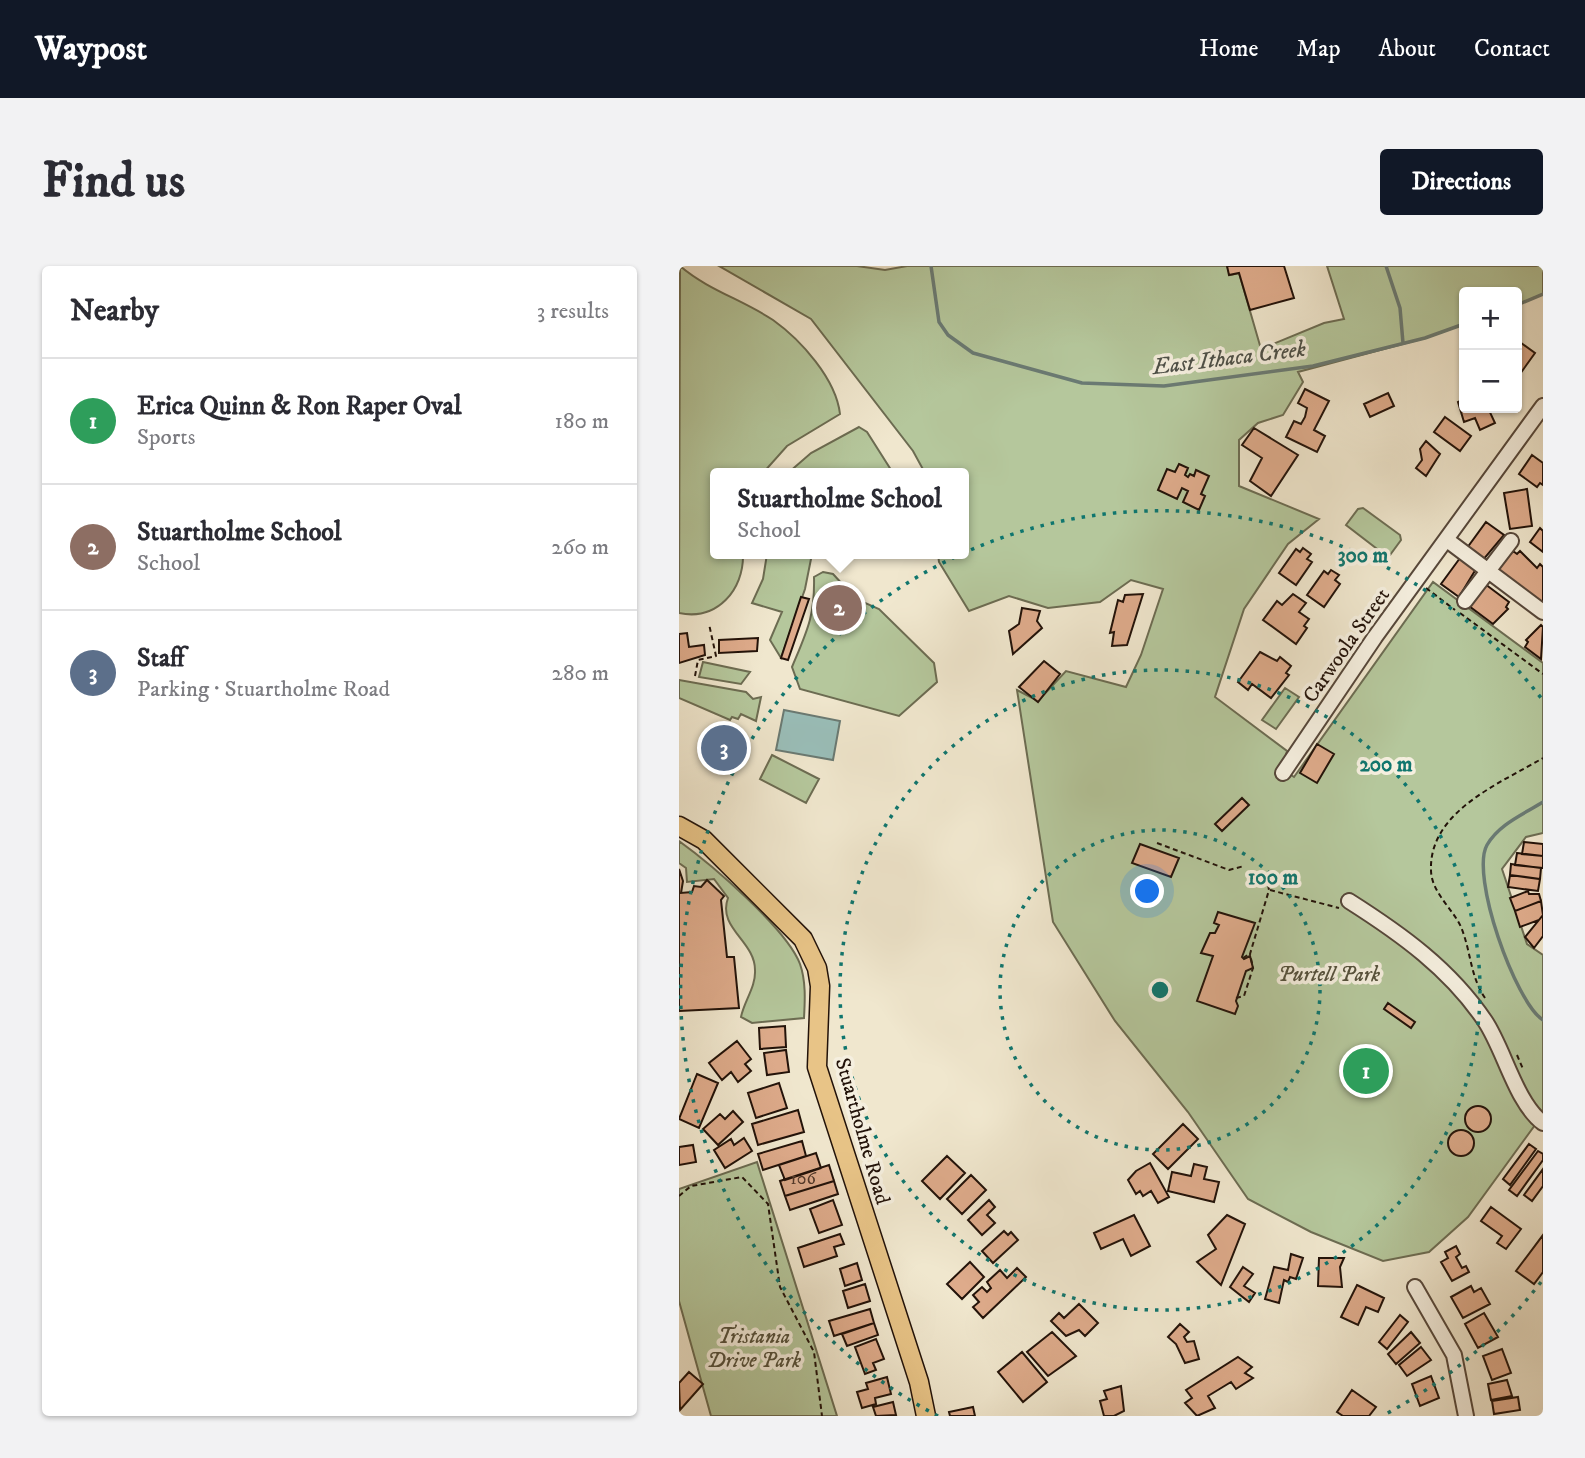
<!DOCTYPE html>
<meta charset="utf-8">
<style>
:root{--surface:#fff;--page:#f2f2f3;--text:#2b2b33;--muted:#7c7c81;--line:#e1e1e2;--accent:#111827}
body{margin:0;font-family:"IM FELL DW Pica",serif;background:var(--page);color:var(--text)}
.controls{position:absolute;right:21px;top:21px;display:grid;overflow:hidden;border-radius:7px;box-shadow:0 2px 5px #0004}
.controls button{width:63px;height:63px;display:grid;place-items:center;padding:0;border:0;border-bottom:2px solid var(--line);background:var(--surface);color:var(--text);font:35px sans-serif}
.you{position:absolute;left:469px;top:626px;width:24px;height:24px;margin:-18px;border:5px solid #fff;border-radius:50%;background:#1a73e8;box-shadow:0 0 0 10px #1a73e833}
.badge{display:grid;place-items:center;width:46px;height:46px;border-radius:50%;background:var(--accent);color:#fff;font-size:23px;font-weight:700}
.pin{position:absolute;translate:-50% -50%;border:4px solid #fff;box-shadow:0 2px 7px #0006}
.popup{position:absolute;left:31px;top:202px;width:259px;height:91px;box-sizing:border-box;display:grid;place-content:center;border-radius:7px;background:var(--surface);filter:drop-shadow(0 2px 5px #0005);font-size:23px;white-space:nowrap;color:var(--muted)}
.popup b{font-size:26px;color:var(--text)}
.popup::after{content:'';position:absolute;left:50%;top:100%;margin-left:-14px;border:14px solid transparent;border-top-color:var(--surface)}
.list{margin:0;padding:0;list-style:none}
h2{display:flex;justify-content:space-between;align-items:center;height:91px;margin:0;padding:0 28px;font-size:30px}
h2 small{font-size:23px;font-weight:400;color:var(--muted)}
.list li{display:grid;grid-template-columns:46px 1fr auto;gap:21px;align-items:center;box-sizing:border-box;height:126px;padding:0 28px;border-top:2px solid var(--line)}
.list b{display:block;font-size:26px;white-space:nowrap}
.list p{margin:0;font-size:23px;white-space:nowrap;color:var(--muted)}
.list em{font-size:23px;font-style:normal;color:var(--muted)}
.map{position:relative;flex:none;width:864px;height:1150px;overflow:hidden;border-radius:7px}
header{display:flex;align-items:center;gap:42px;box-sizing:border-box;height:98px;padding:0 35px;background:var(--accent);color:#fff}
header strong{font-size:33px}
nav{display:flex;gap:38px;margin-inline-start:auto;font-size:24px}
.intro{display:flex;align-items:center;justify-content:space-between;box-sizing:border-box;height:168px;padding:0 42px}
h1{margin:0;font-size:49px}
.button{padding:18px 32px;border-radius:7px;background:var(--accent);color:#fff;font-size:24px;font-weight:700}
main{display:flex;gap:42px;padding:0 42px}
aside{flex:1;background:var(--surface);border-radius:7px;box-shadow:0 2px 5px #0004}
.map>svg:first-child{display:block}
</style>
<header>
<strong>Waypost</strong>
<nav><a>Home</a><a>Map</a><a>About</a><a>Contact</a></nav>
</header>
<div class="intro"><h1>Find us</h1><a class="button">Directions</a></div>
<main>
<aside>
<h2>Nearby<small>3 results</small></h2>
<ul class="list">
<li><span class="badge" style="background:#2e9e5b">1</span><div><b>Erica Quinn &amp; Ron Raper Oval</b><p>Sports</p></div><em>180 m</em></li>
<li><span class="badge" style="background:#8d6e63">2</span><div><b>Stuartholme School</b><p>School</p></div><em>260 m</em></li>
<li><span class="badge" style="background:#5c6f8a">3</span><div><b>Staff</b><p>Parking · Stuartholme Road</p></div><em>280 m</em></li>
</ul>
</aside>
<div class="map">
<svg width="864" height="1150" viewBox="0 0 864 1150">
<rect width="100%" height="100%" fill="#f0e7ce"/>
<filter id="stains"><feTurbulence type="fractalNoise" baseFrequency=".00286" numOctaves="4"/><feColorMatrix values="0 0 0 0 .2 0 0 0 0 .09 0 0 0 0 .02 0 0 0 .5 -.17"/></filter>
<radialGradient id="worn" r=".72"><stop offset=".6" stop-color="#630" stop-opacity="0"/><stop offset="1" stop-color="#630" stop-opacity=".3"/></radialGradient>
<!-- green -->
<path fill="#b5c79c" stroke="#6c6c52" stroke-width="2" d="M1 0C29 24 64 34 94 54 122 74 157 113 161 148L108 180 84 207H36V288H64C65 324 38 355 0 347Z
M40 0H178L206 4 228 0H548L551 9 560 7 582 83 645 57 665 53 648 0H864V28L838 39V26H785V58L746 72 619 106 624 116 604 149 579 157 560 174V220L640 253 609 278 565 343 536 431 608 485 603 503 615 511 754 316 864 397V567L847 571 823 603 848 678 864 689V848L789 951 750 986 704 995 632 966 569 933 509 846 436 755 374 656 338 424 359 435 387 405 447 421 462 389 484 323 452 314 421 336 369 342 330 330 290 345 260 296 259 288H284V207H246L234 185 132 53Z
M180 161 188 166 214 207H109L132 187Z
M684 242 721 269 722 274 711 289H706L667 259 679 243Z
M88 288H133L126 323 102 392 91 374 103 346 73 337 84 313Z
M144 306 154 308 177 333 200 343 255 397 258 416 220 450 121 423 113 401C128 365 136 350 135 311Z
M24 396 71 406 62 418 20 411Z
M0 414 67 426 74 433 82 431 77 455 62 448 59 453 53 451 51 454 0 432Z
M606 422 620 431 597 463 583 454Z
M93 489 140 513 127 537 81 513Z
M0 575C32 598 108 663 121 698 127 715 126 734 125 752L73 757 62 751C65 735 77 721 76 704 76 675 38 662 49 632L35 613 8 616 7 602 0 597Z
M78 896 158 1150H32L0 1035V923Z"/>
<!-- water -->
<path fill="#9abfba" stroke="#6a7a73" stroke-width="2" d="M105 444 161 455 154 494 97 484Z"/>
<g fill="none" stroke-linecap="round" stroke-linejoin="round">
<!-- stream -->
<path stroke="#6a7a73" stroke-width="3.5" d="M252 0 260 56 269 69 294 87 403 117 485 120 634 100 746 72 785 58
M707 0 721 42 724 77
M838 39 864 28
M864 536C845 548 820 558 808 579 791 609 836 736 864 754"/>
</g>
<!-- building -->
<path fill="#deab8b" stroke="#221209" stroke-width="2" d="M548 0H605L615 32 571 44 560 7 550 9Z
M838 74 856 87 841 108 838 105Z
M626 123 650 135 635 164 646 170 638 186 607 171 615 155 622 158 626 151 628 142 619 137Z
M709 127 715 140 691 151 685 138Z
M785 133V142H801L803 145 809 142 816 157 801 164 796 152 785 156 779 136Z
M766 151 792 170 781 185 755 166Z
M575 162 619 189 592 230 571 215 583 192 563 179Z
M747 175 761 188 747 210 737 202 743 194 741 183Z
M853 189 864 197V219L861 217 858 221 840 208Z
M500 198 509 202 506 209 509 211 511 208 515 210 517 204 530 210 522 228 526 230 520 244 504 236 509 225 503 222 498 233 479 224 488 203 496 206Z
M848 223 853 260 831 263 825 227Z
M807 256 825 269 804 294 788 282Z
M861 262 864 265V286L851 276Z
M624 282 632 288 628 293 633 296 617 319 600 307 617 283 621 286Z
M834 285 838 288 841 285 858 302 861 298 864 301V341L816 305Z
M781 292 797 303 780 331 762 318Z
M652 304 660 309 656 314 661 318 645 341 628 329 645 305 649 308Z
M806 318 830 336 827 341 829 343 814 358 790 340Z
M464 328 448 379 433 380 435 366 431 367 439 334 444 336 446 329Z
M614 328 627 337 620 346 630 353 625 360 628 362 617 378 584 354 598 335 603 339Z
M122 331 130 333 109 394 102 392Z
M343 342 361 345 358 355 363 362 334 388 330 365 340 358Z
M862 359 864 361 862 393 846 381 849 376 847 374Z
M8 367 10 381 25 379 26 389 0 397V368Z
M79 372 78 385 40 387V374Z
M581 386 598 395 601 391 612 400 607 407 610 409 592 432 573 418 569 424 559 416Z
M365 395 381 408 359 436 340 421Z
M638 478 655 488 638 517 621 507Z
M563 532 570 539 543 565 536 558Z
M845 576 864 578V590L843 588Z
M461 578 500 592 492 611 453 597Z
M838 587 864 590V602L836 599Z
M832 598 862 602 861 613 831 609Z
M0 603 4 615 2 627 13 626 15 620 22 621 28 614 45 630 42 634 48 691H55L60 742 0 745Z
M831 609 861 613 859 625 829 621Z
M849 625 850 628H860L862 635 836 645 831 632Z
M862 635 864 649 860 654 841 661 836 645Z
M539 646 576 657 563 691 565 693 571 690 574 702 567 705 557 735 559 740 556 748 518 735 534 690 522 687 531 667H536L540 659 535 657Z
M864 649V670L855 682 846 671Z
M709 737 736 756 732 762 705 743Z
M106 760 107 781 81 783 80 762Z
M58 775 72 793 66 798 72 805 59 816 52 806 43 814 30 797Z
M107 784 110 806 88 809 85 787Z
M18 808 39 817 20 862 0 853Z
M100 817 108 842 77 852 69 827Z
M786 853a13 13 0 1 1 26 0a13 13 0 1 1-26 0Z
M119 844 125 866 79 879 73 858Z
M54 845 64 856 39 879 24 863 41 848 46 853Z
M504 858 519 873 489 903 474 888Z
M769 877a13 13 0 1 1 26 0a13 13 0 1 1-26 0Z
M65 872 73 885 46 902 35 884 52 873 55 879Z
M123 875 127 890 84 904 79 888Z
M850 878 857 883 831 919 824 913Z
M14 879 17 896 0 899V881Z
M859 885 864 888V894L838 930 830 924Z
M137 887 142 902 106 914 100 899Z
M268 890 286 907 261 933 243 915Z
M471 897 490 931 479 937 472 925 464 930 461 925 457 928 449 914 457 905Z
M515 898 528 901 525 913 540 916 535 936 489 925 493 906 512 910Z
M150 899 155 915 106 930 101 915Z
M864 903V920L853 935 845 929Z
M292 909 307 924 283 948 268 933Z
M155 915 159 928 111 944 106 930Z
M154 934 163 959 140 967 131 943Z
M310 934 316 941 308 949 316 957 303 969 289 954Z
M812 941 842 963 827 983 818 977 823 970 802 955Z
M455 949 471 980 452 990 444 973 422 983 415 967Z
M548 949 566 958 542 1019 518 996 537 983 529 969Z
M325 965 329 969 332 966 339 974 314 997 303 985Z
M161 968 165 978 155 981 158 990 125 1001 119 982Z
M864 969V1006L855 1018 837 1005Z
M777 980 781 988 777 991 783 1002 787 1000 790 1006 773 1015 762 996 769 992 766 986Z
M612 988 624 992 617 1013 611 1011 609 1016 605 1014 600 1037 586 1033 595 1001 609 1004Z
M640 992H665L661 1001 663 1021 639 1020Z
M291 996 305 1011 283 1033 268 1018Z
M178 997 183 1014 166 1020 161 1003Z
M564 1001 574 1008 565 1020 576 1027 570 1036 551 1021Z
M338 1002 347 1011 304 1052 294 1041 300 1036 294 1029 303 1021 308 1026 312 1022 308 1016 321 1004 328 1012Z
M186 1018 191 1035 169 1042 164 1025Z
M678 1019 705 1032 699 1046 687 1041 679 1059 662 1051Z
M792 1020 795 1026 802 1022 811 1038 784 1052 772 1031Z
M400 1038 419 1057 406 1070 400 1064 387 1070 372 1055 380 1047 385 1052Z
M191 1043 195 1057 155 1070 150 1055Z
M805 1047 819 1071 799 1082 786 1058Z
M721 1049 729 1056 708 1083 700 1076Z
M195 1057 199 1069 168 1080 163 1068Z
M501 1058 510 1066 505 1071 508 1076 515 1075 520 1093 506 1097 497 1078 489 1071Z
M373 1066 397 1090 369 1110 348 1086Z
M732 1066 741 1077 717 1098 709 1088Z
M197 1073 205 1093 194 1097 197 1104 186 1108 176 1081Z
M742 1081 752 1094 728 1110 720 1099Z
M823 1083 832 1107 813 1114 804 1090Z
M343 1086 368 1116 344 1136 319 1106Z
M559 1091 573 1101 566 1107 574 1112 557 1123 552 1116 529 1130 536 1142 518 1150 506 1137 513 1132 507 1124Z
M10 1106 24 1118 1 1144 0 1117Z
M752 1110 760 1132 741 1140 733 1118Z
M208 1111 212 1128 196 1132 197 1138 183 1142 178 1126 189 1123 187 1117Z
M828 1114 833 1130 812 1134 809 1118Z
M442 1120 445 1145 435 1150H425L421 1135 428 1133 425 1125Z
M673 1124 697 1141 690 1150H664L658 1146Z
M839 1131 841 1144 815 1148 813 1135Z
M214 1136 217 1149 197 1150 194 1141Z
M294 1141 296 1150H271L270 1146Z"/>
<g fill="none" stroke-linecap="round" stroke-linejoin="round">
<!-- minor casing -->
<g stroke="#56473a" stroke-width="18">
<path id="minor" d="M768 274 864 346
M786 335 832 275
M604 507 696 371 864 140
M670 635C722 668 771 703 806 755 825 783 837 837 864 857
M736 1021 775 1089 787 1150"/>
</g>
<!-- major casing -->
<g stroke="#221209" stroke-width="21">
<path id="major" d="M0 560 25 574 124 673 138 702 141 720 138 801 240 1116 247 1150"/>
</g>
<!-- path -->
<path stroke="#221209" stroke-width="2" stroke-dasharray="5 3.5" stroke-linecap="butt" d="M747 322 776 344
M781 347 864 408
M16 410 19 394 37 390 30 358
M478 577 550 604 565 600
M591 624 660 642
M564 692 570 688
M557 732 565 730 574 702 571 688 590 624 587 608
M806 732C791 710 792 685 782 661 774 643 752 626 752 604 750 545 822 517 864 492
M838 789 844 803
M0 930 12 920 63 911 89 938 101 1021 135 1086 143 1150"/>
<!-- minor -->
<use href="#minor" stroke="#f5efdf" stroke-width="14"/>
<!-- major -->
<use href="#major" stroke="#e8c487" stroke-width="18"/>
</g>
<!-- distance rings -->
<g fill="none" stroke="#0f766e" stroke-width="3.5" stroke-dasharray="3.5 7">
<circle cx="481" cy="724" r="160"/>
<circle cx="481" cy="724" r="320"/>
<path d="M862 1016A480 480 0 0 1 703 1150M259 1150A480 480 0 1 1 862 432"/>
</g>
<g text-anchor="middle" stroke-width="7" stroke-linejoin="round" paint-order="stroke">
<!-- number labels -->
<g font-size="18" fill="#51382a">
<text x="124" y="918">106</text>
</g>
<!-- street labels -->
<g font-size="21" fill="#221209" stroke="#f5efdf">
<text transform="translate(667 379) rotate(-55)" y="7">Carwoola Street</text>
<text transform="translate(184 865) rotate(74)" y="7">Stuartholme Road</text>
</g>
<!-- park labels -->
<g font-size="21" font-style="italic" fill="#55513c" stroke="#f5efdf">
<text x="650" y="715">Purtell Park</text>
<text x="75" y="1077">Tristania<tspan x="75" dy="24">Drive Park</tspan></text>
</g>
<!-- water labels -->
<g font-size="23" font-style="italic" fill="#4c4f47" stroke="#f5efdf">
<text transform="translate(550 91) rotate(-7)" y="8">East Ithaca Creek</text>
</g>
</g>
<circle cx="481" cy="724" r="10" fill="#0f766e" stroke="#f5efdf" stroke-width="3.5"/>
<g font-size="21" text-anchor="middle" font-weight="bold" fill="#0f766e" stroke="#f5efdf" stroke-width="7" stroke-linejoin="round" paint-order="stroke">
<text x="684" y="296">300 m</text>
<text x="707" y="505">200 m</text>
<text x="594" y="618">100 m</text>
</g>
<rect width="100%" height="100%" filter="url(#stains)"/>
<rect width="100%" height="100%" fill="url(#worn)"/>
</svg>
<div class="controls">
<button>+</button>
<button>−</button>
</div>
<div class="you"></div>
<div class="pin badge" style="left:687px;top:805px;background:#2e9e5b">1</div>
<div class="pin badge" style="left:160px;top:342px;background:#8d6e63">2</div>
<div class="popup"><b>Stuartholme School</b>School</div>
<div class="pin badge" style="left:45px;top:482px;background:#5c6f8a">3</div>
</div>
</main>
